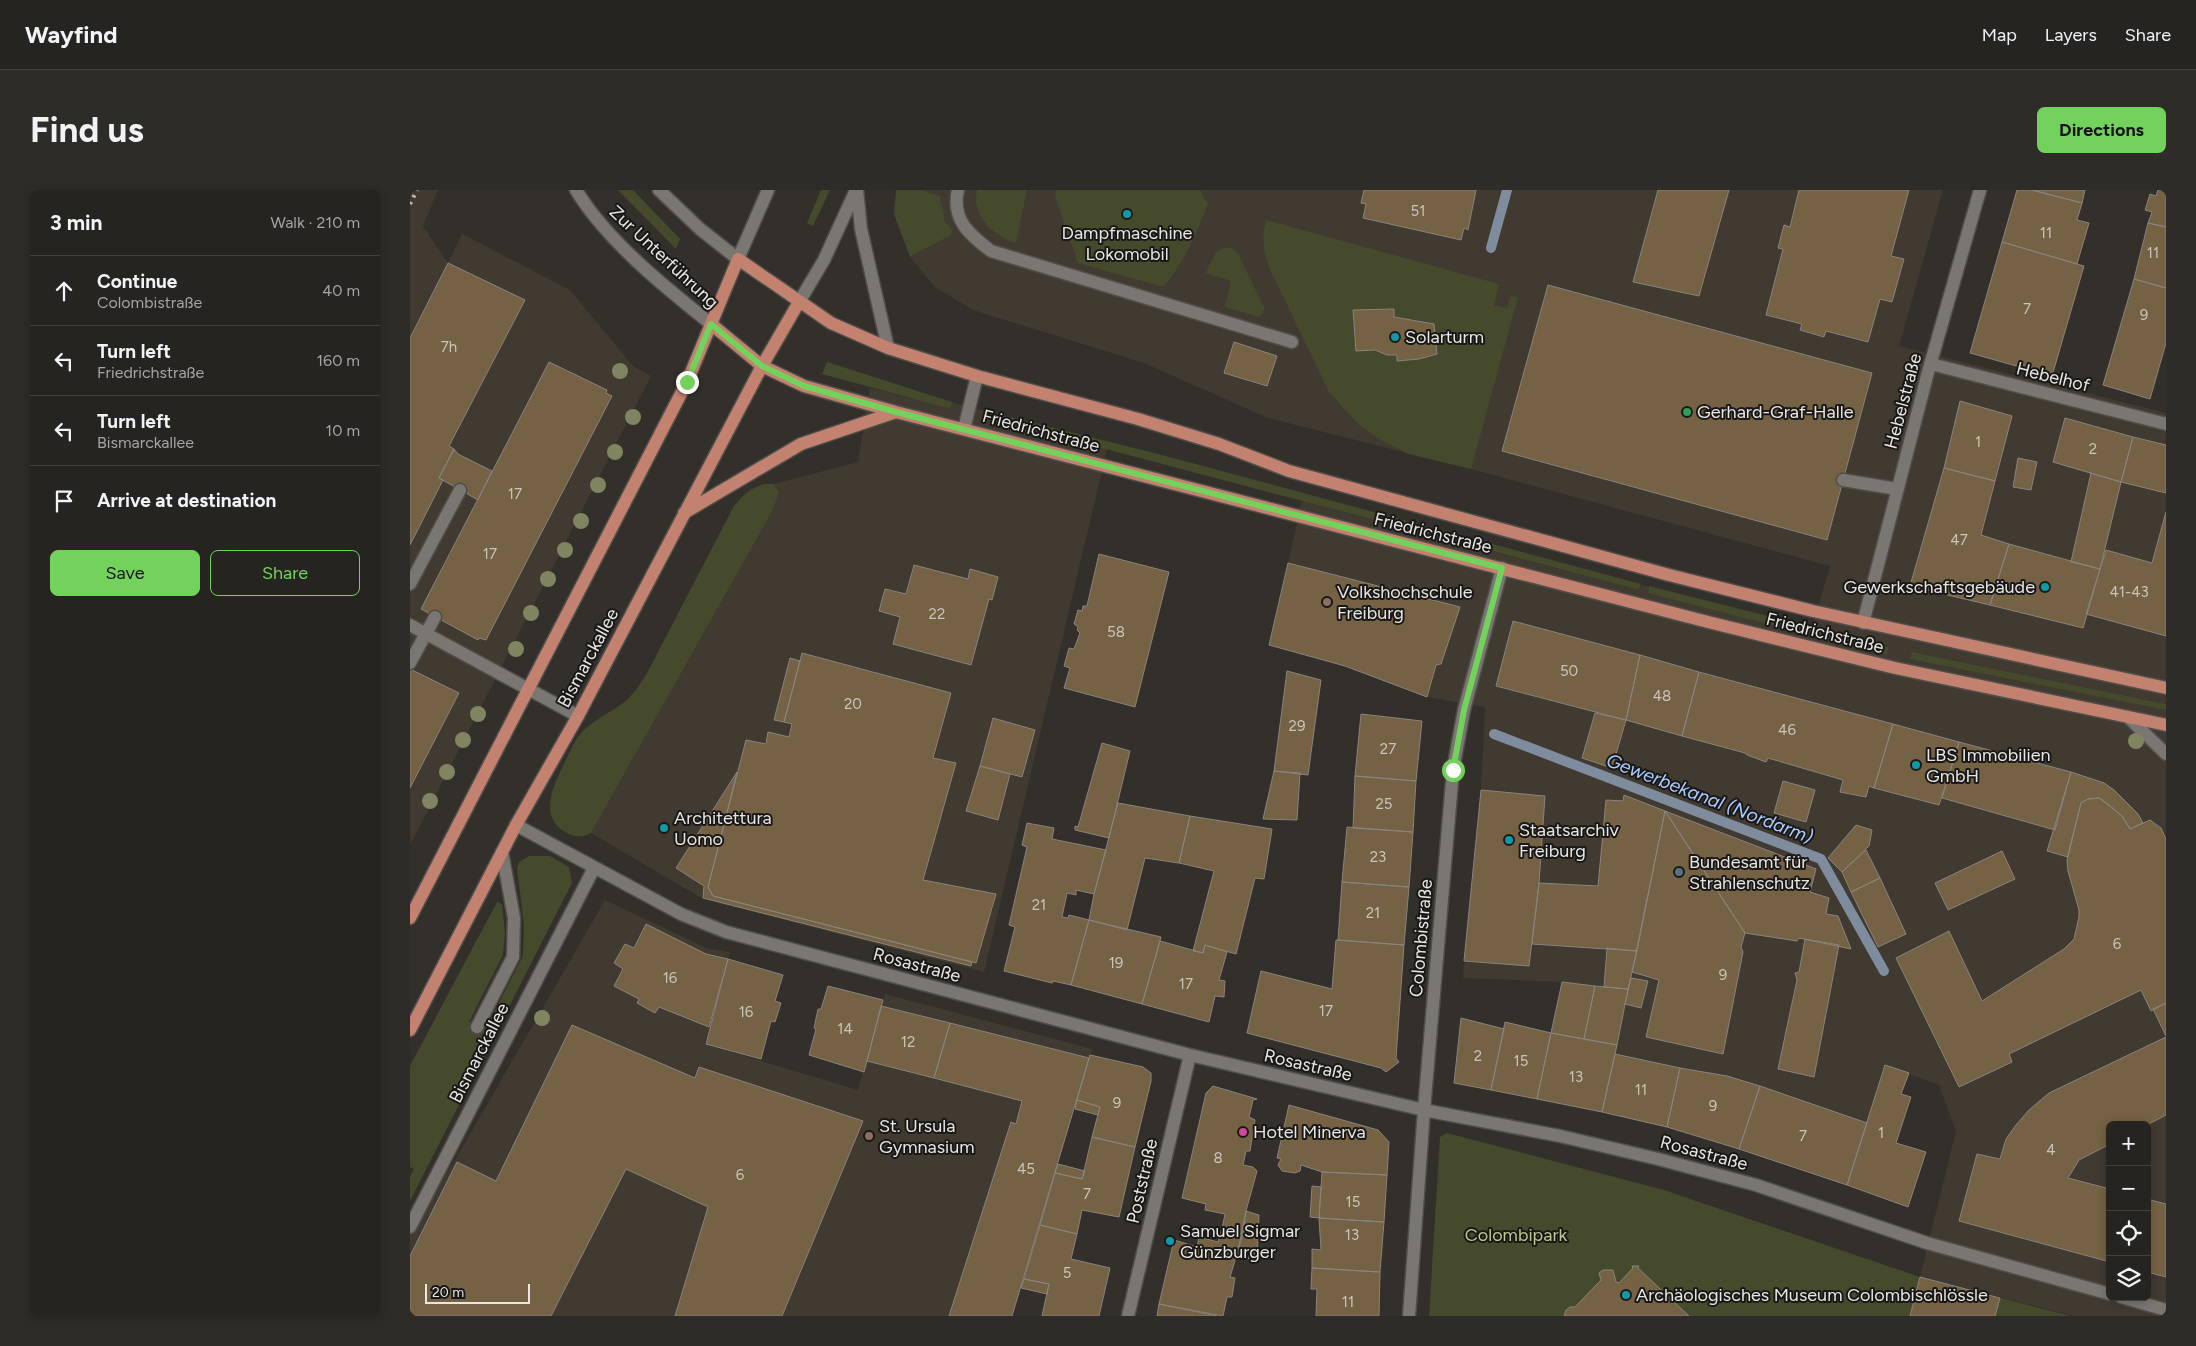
<!DOCTYPE html>
<meta charset="utf-8">
<style>
:root{--surface:#262420;--page:#2e2c29;--text:#f1f3f6;--muted:#a4a4a5;--line:#42413e;--accent:#73d25c}
body{margin:0;font-family:Figtree,sans-serif;background:var(--page);color:var(--text)}
.controls{position:absolute;right:15px;bottom:15px;display:grid;overflow:hidden;border-radius:8px;box-shadow:0 2px 8px #0003}
.controls button{width:45px;height:45px;display:grid;place-items:center;padding:0;border:0;border-bottom:1px solid var(--line);background:var(--surface);color:var(--text);font:25px sans-serif}
.scale{position:absolute;left:15px;bottom:12px;width:105px;box-sizing:border-box;padding-left:5px;border:2px solid #e7e6e3;border-top:0;font-size:14px;line-height:18px;white-space:nowrap;color:#e7e6e3;-webkit-text-stroke:4px #1a1816;paint-order:stroke}
.stop{position:absolute;width:15px;height:15px;margin:-11px;border:4px solid #73d25c;border-radius:50%;background:#fff}
.stop.end{background:#73d25c;border-color:#fff;box-shadow:0 1px 5px #0008}
.list{margin:0;padding:0;list-style:none}
h2{display:flex;justify-content:space-between;align-items:center;height:65px;margin:0;padding:0 20px;font-size:21px}
h2 small{font-size:16px;font-weight:400;color:var(--muted)}
.list li{display:grid;grid-template-columns:32px 1fr auto;gap:15px;align-items:center;box-sizing:border-box;height:70px;padding:0 20px;border-top:1px solid var(--line)}
.list b{display:block;font-size:19px;white-space:nowrap}
.list p{margin:0;font-size:16px;white-space:nowrap;color:var(--muted)}
.list em{font-size:16px;font-style:normal;color:var(--muted)}
.actions{display:flex;gap:10px;padding:15px 20px}
.actions a{flex:1;padding:11px 0;border:1px solid var(--accent);border-radius:8px;text-align:center;font-size:18px;color:var(--accent)}
.actions .main{background:var(--accent);color:#111}
.icon{flex:none;width:28px;height:28px;fill:none;stroke:currentColor;stroke-width:2;stroke-linecap:round;stroke-linejoin:round}
.map{position:relative;flex:none;width:1756px;height:1126px;overflow:hidden;border-radius:8px}
header{display:flex;align-items:center;gap:30px;box-sizing:border-box;height:70px;padding:0 25px;background:var(--surface);border-bottom:1px solid var(--line)}
header strong{font-size:24px}
nav{display:flex;gap:28px;margin-inline-start:auto;font-size:18px}
.intro{display:flex;align-items:center;justify-content:space-between;box-sizing:border-box;height:120px;padding:0 30px}
h1{margin:0;font-size:35px}
.button{padding:12px 22px;border-radius:8px;background:var(--accent);color:#111;font-size:18px;font-weight:700}
main{display:flex;gap:30px;padding:0 30px}
aside{flex:1;background:var(--surface);border-radius:8px;box-shadow:0 2px 8px #0003}
.map>svg:first-child{display:block}
</style>
<header>
<strong>Wayfind</strong>
<nav><a>Map</a><a>Layers</a><a>Share</a></nav>
</header>
<div class="intro"><h1>Find us</h1><a class="button">Directions</a></div>
<main>
<aside>
<h2>3 min<small>Walk · 210 m</small></h2>
<ul class="list">
<li><svg class="icon" aria-label="ahead" viewBox="0 0 24 24"><path d="M12 20V5M6 11l6-6 6 6"/></svg><div><b>Continue</b><p>Colombistraße</p></div><em>40 m</em></li>
<li><svg class="icon" aria-label="left" viewBox="0 0 24 24"><path d="M17 20v-9H6M10 6l-5 5 5 5"/></svg><div><b>Turn left</b><p>Friedrichstraße</p></div><em>160 m</em></li>
<li><svg class="icon" aria-label="left" viewBox="0 0 24 24"><path d="M17 20v-9H6M10 6l-5 5 5 5"/></svg><div><b>Turn left</b><p>Bismarckallee</p></div><em>10 m</em></li>
<li><svg class="icon" aria-label="arrive" viewBox="0 0 24 24"><path d="M6 21V4h12l-3 4 3 4H6"/></svg><div><b>Arrive at destination</b></div></li>
</ul>
<div class="actions"><a class="main">Save</a><a>Share</a></div>
</aside>
<div class="map">
<svg width="1756" height="1126" viewBox="0 0 1756 1126">
<rect width="100%" height="100%" fill="#33302b"/>
<!-- built -->
<path fill="#403a31" fill-rule="evenodd" d="M0 0H28L13 36 38 73 52 44 160 100 223 176 241 186 0 655Z
M512 0H1533L1489 156 1756 223V514L1502 462 1756 520V1126H1665L1510 1087 1546 941 1529 895 1475 875 1457 933 1350 896 1205 864 1218 799 1152 792 1053 788 1071 600 1075 517 1017 507 935 476 859 455 892 311 1229 400 1231 395 1239 396 1238 402 1477 465 1479 456 1402 438 1420 376 1061 279 858 228 734 173 563 120 525 97 500 67 540 45 535 33 530 6ZM1700 935H1737V1107H1700Z
M460 198 540 218 542 212 576 221 575 227 697 259 574 782 293 709 181 643 363 320 369 302 364 294 448 272Z
M195 710 298 759 320 762 295 854 448 900 475 804 682 859 602 1126H0V1040L44 972Z"/>
<!-- green -->
<path fill="#454a2c" fill-rule="evenodd" d="M208 0H223L270 49 266 59Z
M411 0H420L403 36 397 33Z
M486 0H512L530 6 535 32 542 40 541 45 500 67 484 24Z
M567 0H617L606 53C583 47 561 25 567 0Z
M647 0H790L798 14C786 44 774 73 753 97L668 73 645 7Z
M856 30 1089 94 1084 115 1097 118 1101 106 1108 107 1061 279 999 264 973 251 949 235 919 202 858 75C853 59 852 47 856 30ZM984 119V127L1024 134 1027 164 1009 169 987 171V165H977L965 160H946L943 120Z
M814 58H822L828 64 855 119 849 127 815 117 821 91 796 83 806 62Z
M417 172 542 212 541 219 412 184Z
M576 221 752 265 1231 394 1229 400 575 227Z
M355 294H364L369 302 363 320 181 643C170 649 162 647 152 640 129 623 144 595 154 574 160 562 164 550 173 541 184 530 199 523 212 514 222 506 229 496 236 485L324 316C333 305 341 297 355 294Z
M1239 396 1479 457 1477 465 1238 403Z
M1502 462 1756 514V520L1500 469Z
M119 666H140L159 677 162 693 0 1011V987L4 979 0 977V876L87 712 92 714 95 743 93 765 59 832 75 840 113 766 114 734 107 678 109 672Z
M1037 943 1254 1000 1510 1087 1661 1126H1019L1030 947Z"/>
<g fill="none" stroke-linecap="round" stroke-linejoin="round">
<!-- stream -->
<path stroke="#7f8c9e" stroke-width="10" d="M1081 58 1097 0
M1084 544 1411 669 1474 781"/>
</g>
<!-- building -->
<path fill="#756143" stroke="#88847f" d="M954 0H1066L1058 40 1054 38 1051 50 953 28 956 14 951 13Z
M1248 0H1319L1289 106 1223 92Z
M1389 0H1499L1481 66 1494 69 1482 112 1470 109 1458 152 1416 141 1414 147 1390 140 1392 134 1356 125 1373 59 1368 58 1374 35 1380 37Z
M1607 0H1622L1672 13 1667 30 1679 33 1667 74 1592 52Z
M1622 0H1675L1672 13Z
M1748 0H1756V37L1738 33 1742 22 1735 20 1740 4 1746 6Z
M1738 33 1756 37V98L1724 89Z
M1592 52 1674 76 1642 186 1560 163Z
M38 73 115 110 39 256 44 259 29 288 33 290 0 355V148Z
M1724 89 1756 98V153L1740 209 1693 195Z
M1138 95 1462 183 1417 350 1092 261Z
M984 119V127L1024 134 1027 164 1009 169 987 171V165H977L965 160 946 161 943 120Z
M824 152 867 166 857 196 814 183Z
M139 172 197 200 196 203 202 206 76 450 69 448 68 450 11 419Z
M1550 211 1602 226 1585 291 1534 278Z
M1655 228 1723 247 1711 292 1643 272Z
M1723 247 1756 255V303L1711 292Z
M44 259 48 264 82 281 68 310 29 288Z
M1608 268 1627 272 1621 300 1603 297Z
M1534 278 1585 291 1571 345 1599 354 1580 415 1500 396Z
M1681 283 1711 292 1690 379 1661 372Z
M1756 322V446L1676 424 1696 360 1742 373Z
M1599 354 1690 379 1673 438 1580 415Z
M689 364 759 382 725 517 654 498 660 478 654 476 659 458 664 459 670 443 667 440 668 437 664 434 668 420 672 421 673 416H677Z
M878 373 1050 417 1031 474 1026 475 1017 507 935 476 859 455Z
M504 375 558 389 560 379 588 387 582 410 579 409 561 475 483 454 490 427 469 421 475 399 496 404Z
M1103 431 1230 465 1216 530 1086 496Z
M392 463 541 503 523 568 546 573 513 690 586 704 566 773 303 706 298 697 336 550 356 554 358 542 379 547 382 534 374 532Z
M1230 465 1289 482 1272 546 1216 530Z
M380 468 390 471 374 532 364 530Z
M0 479 49 503 0 598Z
M877 481 911 490 898 585 864 581Z
M1289 482 1483 534 1464 598 1459 596 1456 607 1430 602 1433 590 1358 568 1356 572 1337 565 1335 563 1272 546Z
M1185 523 1216 530 1202 578 1172 568Z
M951 524 1012 531 1006 591 945 586Z
M583 528 625 540 612 587 570 576Z
M1483 534 1549 552 1529 615 1464 598Z
M1549 552 1661 582 1645 640 1532 608Z
M692 553 720 561 699 648 665 640V636L668 637Z
M570 576 600 584 588 630 556 621Z
M864 581 890 583 887 630 853 629Z
M327 582 298 697 303 706 562 772 561 776 293 708 294 696 266 678Z
M1661 582 1694 593 1704 600 1728 624 1733 633 1720 639 1712 626 1697 613 1689 608 1678 609 1671 613 1658 667 1637 661Z
M945 586 1006 591 1003 642 943 638Z
M1373 591 1405 600 1396 632 1364 623Z
M1071 600 1135 606 1129 693 1119 776 1054 771Z
M1214 605 1255 621 1227 761 1122 754 1129 693 1188 696 1196 610 1213 611Z
M1689 608 1712 626 1720 639 1740 630 1751 638 1756 649V813L1741 821 1731 800 1599 864 1602 872 1549 897 1486 768 1539 741 1572 811 1654 759 1664 749 1669 727V720L1658 681 1657 670 1660 656 1671 613 1678 609Z
M708 613 780 626 769 673 735 668 717 740 679 730 684 704Z
M1255 621 1335 743 1331 757 1333 762 1313 864 1236 847 1249 790 1222 782Z
M1255 621 1406 679 1400 702 1419 708 1416 724 1428 726 1441 759 1389 748 1387 751 1335 743Z
M780 626 862 639 854 689 845 688 826 764 795 755 793 763 783 761 804 681 769 673Z
M617 633 644 638 642 649 696 660 684 704 666 700V705L657 703 652 727 658 728 659 725 679 730 661 795 643 791 642 793 594 781 605 737 599 735 617 657 612 655Z
M1446 635 1462 640 1459 656 1432 682 1418 668Z
M937 637 1003 642 999 697 932 692Z
M1456 660 1470 688 1441 702 1432 682Z
M1592 661 1605 689 1538 720 1525 693Z
M1470 688 1496 744 1468 757 1441 702Z
M932 692 999 697 994 755 928 750Z
M679 730 751 747 732 814 661 795Z
M236 734 296 764 318 769 299 837 249 817 245 823 227 813 229 809 204 796 213 779 204 773 215 754 224 758Z
M1395 749 1429 755 1404 887 1368 879 1387 790 1385 783 1389 782Z
M926 750 994 755 986 868 989 872 976 882 971 878 837 843 851 781 922 799Z
M750 751 793 763 795 755 817 762 809 790 815 791 814 807 805 806 799 832 732 814Z
M1197 758 1227 761 1218 799 1194 797Z
M318 769 373 785 365 811 371 813 365 832 361 831 351 869 296 854Z
M1221 788 1238 791 1231 818 1215 814Z
M1152 792 1185 796 1174 849 1141 843Z
M418 796 473 810 454 882 399 865 406 839 404 838 408 819H411Z
M1185 796 1218 799 1207 855 1174 849Z
M1756 813V846L1743 819Z
M471 816 540 833 524 888 457 871Z
M1051 828 1094 839 1081 900 1044 893Z
M1095 832 1141 843 1127 909 1081 900Z
M540 833 679 868 602 1126H539L601 932 606 934 612 911 524 888Z
M162 835 285 888 289 877 453 931 372 1126H265L298 1017 216 979 141 1126H0V1066L47 972 86 991Z
M1141 843 1207 855 1192 922 1127 909Z
M1756 847V925L1737 935H1700V954L1669 970 1658 988 1700 999V1072L1549 1031 1567 964 1590 969 1596 949 1606 935 1619 920 1639 903Z
M1205 864 1270 878 1257 937 1192 922Z
M680 865 733 877 741 883V891L725 957 682 947 690 917 667 910Z
M1475 875 1499 883 1491 904 1501 907 1486 953 1516 962 1498 1017 1437 995Z
M1270 878 1317 886 1350 896 1329 959 1257 937Z
M803 896 847 909 843 910 839 927 845 930 840 961H836L833 975 843 977 847 981 836 1021 833 1044 812 1039 815 1024 795 1020 796 1014 772 1008 796 903Z
M1350 896 1457 933 1437 995 1329 959Z
M667 910 690 917 688 925 665 919Z
M879 915 968 940 979 952 977 985 912 982 891 975 890 981 885 983 872 981 868 975 871 969 867 968Z
M682 947 725 957 709 1027 672 1020 667 1044 630 1035 645 983 672 989Z
M648 974 675 981 672 989 645 983Z
M912 982 977 985 974 1032 909 1028Z
M902 996 911 997 909 1028 900 1027Z
M1737 1009 1756 1014V1087L1737 1082Z
M836 1021 849 1025 847 1071 827 1065Z
M909 1028 974 1032 970 1082 902 1078V1059L911 1060Z
M630 1035 667 1044 661 1069 700 1078 689 1126H632L639 1094 614 1089Z
M812 1039 833 1044 820 1087 825 1088 822 1107H817L813 1126 749 1114 764 1050 787 1057 789 1047 808 1052Z
M1222 1076H1229L1228 1078 1279 1126H1154L1156 1120 1160 1117H1165L1191 1090 1189 1083 1193 1080H1203L1206 1092 1209 1093 1223 1078Z
M902 1078 970 1082 969 1126H906L907 1099H901Z
M1510 1087 1590 1108 1585 1126H1500Z
M614 1089 639 1094 637 1104 611 1098Z
M749 1114 807 1126H747Z"/>
<g fill="none" stroke-linecap="round" stroke-linejoin="round">
<!-- lane casing -->
<g stroke="#504e4a" stroke-width="15">
<path id="lane" d="M548 0C541 30 560 45 581 61L882 152
M1521 174 1756 234
M554 239 567 186
M1433 290 1487 299
M0 394 50 300
M0 435 168 526
M0 473 25 427
M67 837 103 767 104 728 92 662
M0 1037 184 678"/>
</g>
<!-- street casing -->
<g stroke="#504e4a" stroke-width="15">
<path id="street" d="M1453 433 1517 186 1570 0
M1719 528 1756 564
M106 635 271 724 316 742 780 865 1014 920 1150 946 1248 969 1346 995 1517 1053 1700 1104
M1711 1107 1756 1120
M718 1126 780 865
M999 1126 1014 920 1043 580 1054 520 1092 378"/>
</g>
<!-- secondary casing -->
<g stroke="#504e4a" stroke-width="15">
<path id="secondary" d="M166 0C196 50 256 98 301 134
M249 0 290 39 328 69 358 0
M447 0 451 39 478 158
M389 112 414 70 446 0"/>
</g>
<!-- primary casing -->
<g stroke="#504e4a" stroke-width="15">
<path id="primary" d="M301 134 352 176 394 196 486 222 1298 432 1485 478 1756 535
M274 323 391 254 486 222
M0 728 277 192 328 69 421 133 478 158 567 186 728 229 809 254 879 281 1259 385 1403 421 1756 498
M0 840 106 635 168 526 352 176 389 112"/>
</g>
<!-- lane -->
<use href="#lane" stroke="#7a7772" stroke-width="12"/>
<!-- street -->
<use href="#street" stroke="#7a7772" stroke-width="12"/>
<!-- secondary -->
<use href="#secondary" stroke="#7a7772" stroke-width="12"/>
<!-- primary -->
<use href="#primary" stroke="#c3826f" stroke-width="12"/>
<!-- rail -->
<path stroke="#bdbbb8" stroke-width="4" stroke-dasharray="2.5 5" stroke-linecap="butt" d="M0 14 7 0"/>
</g>
<!-- trees -->
<g fill="#808460">
<circle cx="210" cy="181" r="8"/>
<circle cx="223" cy="227" r="8"/>
<circle cx="205" cy="262" r="8"/>
<circle cx="188" cy="295" r="8"/>
<circle cx="171" cy="331" r="8"/>
<circle cx="155" cy="360" r="8"/>
<circle cx="138" cy="389" r="8"/>
<circle cx="121" cy="423" r="8"/>
<circle cx="106" cy="459" r="8"/>
<circle cx="68" cy="524" r="8"/>
<circle cx="53" cy="550" r="8"/>
<circle cx="1726" cy="551" r="8"/>
<circle cx="37" cy="582" r="8"/>
<circle cx="20" cy="611" r="8"/>
<circle cx="132" cy="828" r="8"/>
</g>
<g fill="none" stroke-linecap="round" stroke-linejoin="round">
<!-- route -->
<path stroke="#73d25c" stroke-width="6" d="M277 192 301 134 352 176 394 196 486 222 1092 378 1054 520 1043 580"/>
</g>
<!-- markers -->
<g fill="#0f9aa8" stroke="#1a1816" stroke-width="2">
<circle cx="717" cy="24" r="5"/>
<circle cx="985" cy="147" r="5"/>
<circle cx="1635" cy="397" r="5"/>
<circle cx="1506" cy="575" r="5"/>
<circle cx="254" cy="638" r="5"/>
<circle cx="1099" cy="650" r="5"/>
<circle cx="760" cy="1051" r="5"/>
<circle cx="1216" cy="1105" r="5"/>
</g>
<circle fill="#2e9e5b" stroke="#1a1816" stroke-width="2" cx="1277" cy="222" r="5"/>
<g fill="#8d6e63" stroke="#1a1816" stroke-width="2">
<circle cx="917" cy="412" r="5"/>
<circle cx="459" cy="946" r="5"/>
</g>
<circle fill="#5c6f8a" stroke="#1a1816" stroke-width="2" cx="1269" cy="682" r="5"/>
<circle fill="#d1479c" stroke="#1a1816" stroke-width="2" cx="833" cy="942" r="5"/>
<g text-anchor="middle" stroke-width="4" stroke-linejoin="round" paint-order="stroke">
<!-- number labels -->
<g font-size="15" fill="#cac5bb">
<text x="1008" y="26">51</text>
<text x="1636" y="48">11</text>
<text x="1743" y="68">11</text>
<text x="1617" y="124">7</text>
<text x="1734" y="130">9</text>
<text x="39" y="162">7h</text>
<text x="1568" y="257">1</text>
<text x="1683" y="264">2</text>
<text x="105" y="309">17</text>
<text x="1549" y="355">47</text>
<text x="80" y="369">17</text>
<text x="1719" y="407">41-43</text>
<text x="527" y="429">22</text>
<text x="706" y="447">58</text>
<text x="1159" y="486">50</text>
<text x="1252" y="511">48</text>
<text x="443" y="519">20</text>
<text x="887" y="541">29</text>
<text x="1377" y="545">46</text>
<text x="978" y="564">27</text>
<text x="974" y="619">25</text>
<text x="968" y="672">23</text>
<text x="629" y="720">21</text>
<text x="963" y="728">21</text>
<text x="1707" y="759">6</text>
<text x="706" y="778">19</text>
<text x="1313" y="790">9</text>
<text x="260" y="793">16</text>
<text x="776" y="799">17</text>
<text x="916" y="826">17</text>
<text x="336" y="827">16</text>
<text x="435" y="844">14</text>
<text x="498" y="857">12</text>
<text x="1068" y="871">2</text>
<text x="1111" y="876">15</text>
<text x="1166" y="892">13</text>
<text x="1231" y="905">11</text>
<text x="707" y="918">9</text>
<text x="1303" y="921">9</text>
<text x="1471" y="948">1</text>
<text x="1393" y="951">7</text>
<text x="1641" y="965">4</text>
<text x="808" y="973">8</text>
<text x="616" y="984">45</text>
<text x="330" y="990">6</text>
<text x="677" y="1009">7</text>
<text x="943" y="1017">15</text>
<text x="942" y="1050">13</text>
<text x="657" y="1088">5</text>
<text x="938" y="1117">11</text>
</g>
<!-- poi labels -->
<g font-size="18" fill="#e7e6e3" stroke="#1a1816" text-anchor="start">
<text x="717" y="49" text-anchor="middle">Dampfmaschine<tspan x="717" dy="21">Lokomobil</tspan></text>
<text x="995" y="153">Solarturm</text>
<text x="1287" y="228">Gerhard-Graf-Halle</text>
<text x="1625" y="403" text-anchor="end">Gewerkschaftsgebäude</text>
<text x="927" y="408">Volkshochschule<tspan x="927" dy="21">Freiburg</tspan></text>
<text x="1516" y="571">LBS Immobilien<tspan x="1516" dy="21">GmbH</tspan></text>
<text x="264" y="634">Architettura<tspan x="264" dy="21">Uomo</tspan></text>
<text x="1109" y="646">Staatsarchiv<tspan x="1109" dy="21">Freiburg</tspan></text>
<text x="1279" y="678">Bundesamt für<tspan x="1279" dy="21">Strahlenschutz</tspan></text>
<text x="469" y="942">St. Ursula<tspan x="469" dy="21">Gymnasium</tspan></text>
<text x="843" y="948">Hotel Minerva</text>
<text x="770" y="1047">Samuel Sigmar<tspan x="770" dy="21">Günzburger</tspan></text>
<text x="1226" y="1111">Archäologisches Museum Colombischlössle</text>
</g>
<!-- street labels -->
<g font-size="18" fill="#e7e6e3" stroke="#1a1816">
<text transform="translate(254 67) rotate(43)" y="6">Zur Unterführung</text>
<text transform="translate(1643 187) rotate(14)" y="6">Hebelhof</text>
<text transform="translate(1493 211) rotate(-75)" y="6">Hebelstraße</text>
<text transform="translate(631 241) rotate(15)" y="6">Friedrichstraße</text>
<text transform="translate(1023 343) rotate(14)" y="6">Friedrichstraße</text>
<text transform="translate(1415 443) rotate(14)" y="6">Friedrichstraße</text>
<text transform="translate(178 468) rotate(-62)" y="6">Bismarckallee</text>
<text transform="translate(1011 748) rotate(-85)" y="6">Colombistraße</text>
<text transform="translate(507 775) rotate(15)" y="6">Rosastraße</text>
<text transform="translate(69 863) rotate(-63)" y="6">Bismarckallee</text>
<text transform="translate(898 875) rotate(13)" y="6">Rosastraße</text>
<text transform="translate(1294 963) rotate(15)" y="6">Rosastraße</text>
<text transform="translate(732 991) rotate(-77)" y="6">Poststraße</text>
</g>
<!-- park labels -->
<g font-size="18" fill="#bfc88c" stroke="#1a1816">
<text x="1106" y="1051">Colombipark</text>
</g>
<!-- water labels -->
<g font-size="19" font-style="italic" fill="#aacbfe" stroke="#1a1816">
<text transform="translate(1300 608) rotate(21)" y="7">Gewerbekanal (Nordarm)</text>
</g>
</g>
</svg>
<div class="controls">
<button>+</button>
<button>−</button>
<button><svg class="icon" aria-label="locate" viewBox="0 0 24 24"><circle cx="12" cy="12" r="6"/><path d="M12 2v4M12 18v4M2 12h4M18 12h4"/></svg></button>
<button><svg class="icon" aria-label="layers" viewBox="0 0 24 24"><path d="M12 4l9 5-9 5-9-5zM3 14l9 5 9-5"/></svg></button>
</div>
<div class="scale">20 m</div>
<div class="stop" style="left:1043px;top:580px"></div>
<div class="stop end" style="left:277px;top:192px"></div>
</div>
</main>
